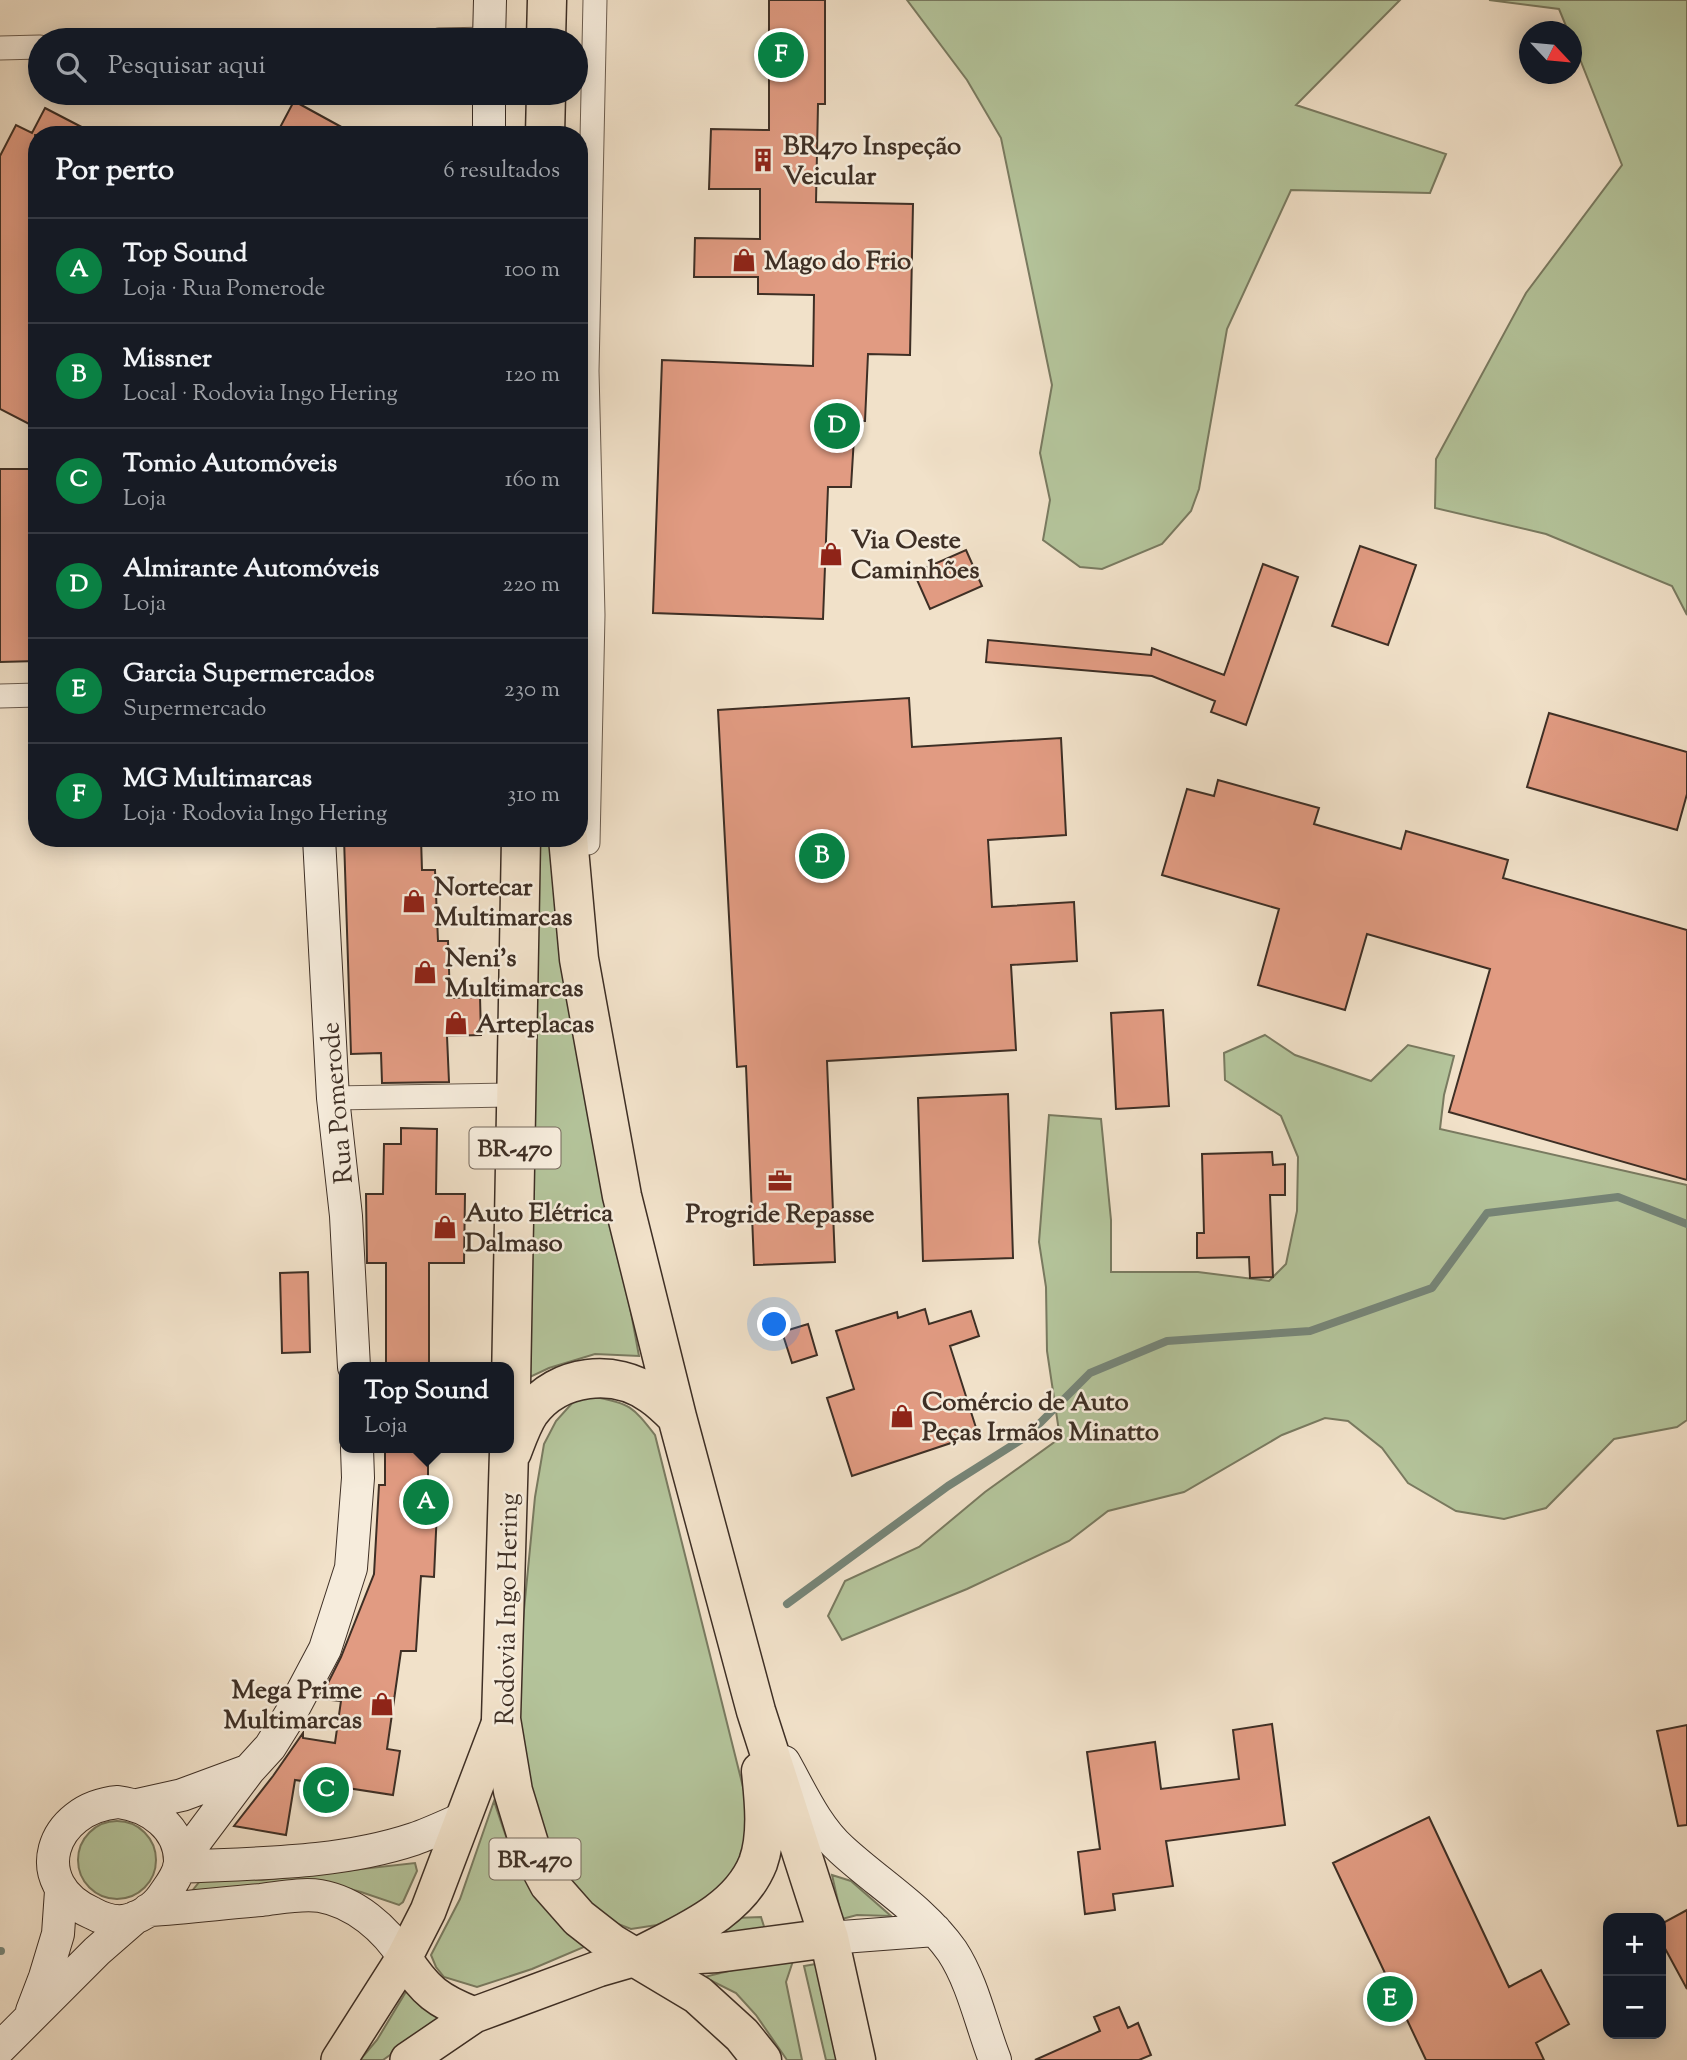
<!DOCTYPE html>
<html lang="pt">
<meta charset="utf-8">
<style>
:root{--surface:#171b24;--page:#242831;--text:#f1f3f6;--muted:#9ea1a6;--line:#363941;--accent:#0b8043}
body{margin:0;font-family:"Sorts Mill Goudy",serif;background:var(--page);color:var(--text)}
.controls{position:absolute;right:21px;bottom:21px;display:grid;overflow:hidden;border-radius:14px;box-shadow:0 4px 18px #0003}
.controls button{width:63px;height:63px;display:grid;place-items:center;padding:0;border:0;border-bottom:2px solid var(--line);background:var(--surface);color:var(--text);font:35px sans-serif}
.compass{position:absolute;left:1519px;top:21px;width:63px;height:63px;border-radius:50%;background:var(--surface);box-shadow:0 4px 18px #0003;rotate:116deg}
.you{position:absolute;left:775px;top:1325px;width:24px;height:24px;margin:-18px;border:5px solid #fff;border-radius:50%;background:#1a73e8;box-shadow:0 0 0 10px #1a73e833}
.badge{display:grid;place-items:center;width:46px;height:46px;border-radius:50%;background:var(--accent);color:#fff;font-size:23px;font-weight:700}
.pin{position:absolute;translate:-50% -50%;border:4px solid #fff;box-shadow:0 2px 7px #0006}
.popup{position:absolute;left:339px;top:1362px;width:175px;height:91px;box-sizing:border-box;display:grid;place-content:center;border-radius:14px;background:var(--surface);filter:drop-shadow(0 2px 5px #0005);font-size:23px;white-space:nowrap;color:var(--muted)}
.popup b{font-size:26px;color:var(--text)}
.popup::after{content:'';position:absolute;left:50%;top:100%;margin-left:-14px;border:14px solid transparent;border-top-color:var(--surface)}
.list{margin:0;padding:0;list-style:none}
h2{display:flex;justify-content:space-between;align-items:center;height:91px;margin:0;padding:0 28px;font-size:30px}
h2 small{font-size:23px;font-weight:400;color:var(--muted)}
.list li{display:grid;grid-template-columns:46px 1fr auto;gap:21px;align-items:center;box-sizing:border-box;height:105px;padding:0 28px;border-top:2px solid var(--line)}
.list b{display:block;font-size:26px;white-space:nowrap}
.list p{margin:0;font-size:23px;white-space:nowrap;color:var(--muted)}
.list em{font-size:23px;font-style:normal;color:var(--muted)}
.icon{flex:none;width:38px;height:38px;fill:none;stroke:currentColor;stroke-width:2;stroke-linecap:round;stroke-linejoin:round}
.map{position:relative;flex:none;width:1687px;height:2060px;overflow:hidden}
.search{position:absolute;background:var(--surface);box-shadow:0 4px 18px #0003;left:28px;top:28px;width:560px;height:77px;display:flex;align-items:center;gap:18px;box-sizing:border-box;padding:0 24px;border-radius:38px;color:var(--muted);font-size:26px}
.panel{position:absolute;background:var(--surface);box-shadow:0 4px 18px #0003;left:28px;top:126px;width:560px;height:721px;border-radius:28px}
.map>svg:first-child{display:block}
</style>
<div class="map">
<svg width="1687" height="2060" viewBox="0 0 1687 2060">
<rect width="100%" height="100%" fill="#f1e1c9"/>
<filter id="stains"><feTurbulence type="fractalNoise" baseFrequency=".00286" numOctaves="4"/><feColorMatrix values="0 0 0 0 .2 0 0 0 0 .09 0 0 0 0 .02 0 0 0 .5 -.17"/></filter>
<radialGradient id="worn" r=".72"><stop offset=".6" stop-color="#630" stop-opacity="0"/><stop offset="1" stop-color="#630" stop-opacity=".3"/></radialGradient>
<!-- green -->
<path fill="#b4c49b" stroke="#797a60" stroke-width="2" d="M907 0H1400L1296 105 1446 154 1430 193 1291 190 1227 329 1199 489 1191 511 1162 544 1102 569 1080 567 1043 540 1050 500 1040 453 1052 385 1001 138 967 80Z
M1489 0H1687V615L1672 586 1546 534 1435 508 1436 459 1526 293 1622 165 1572 39V32L1568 31 1559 9Z
M535 838H552L590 1090 639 1356 595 1354 549 1368 530 1377Z
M1265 1035 1295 1055 1371 1081 1408 1045 1454 1056 1444 1095 1440 1129 1687 1185V1420L1677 1427 1614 1439 1546 1508 1504 1519 1456 1511 1408 1483 1382 1448 1348 1421 1325 1418 1282 1435 1184 1492 1108 1511 1069 1541 967 1589 842 1640 828 1616 845 1581 919 1547 985 1492 1060 1438 1047 1351 1046 1287 1039 1242 1049 1115 1101 1119 1111 1220V1272H1198L1269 1281 1286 1264 1297 1211 1298 1157 1281 1116 1225 1080 1224 1053Z
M594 1397C630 1403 633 1407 655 1435L744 1791 747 1816 744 1844 736 1867 716 1893 689 1911 657 1925 631 1929 605 1919 582 1894 559 1865 535 1822 514 1713 535 1497 544 1444 556 1421 575 1400Z
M494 1801C504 1831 513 1860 529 1886 544 1909 565 1928 584 1947L532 1969 477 1987 444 1977 436 1967 431 1955 460 1899Z
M78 1860a39 39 0 1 1 78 0a39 39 0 1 1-78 0Z
M415 1863 417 1871 403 1902 399 1905 361 1892 328 1883 188 1896 204 1876 262 1880Z
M832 1875 851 1881 891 1916 857 1915 842 1919Z
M761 1917 767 1936 696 1941 735 1918Z
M795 1955 786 1982 802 2060H787L756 2015 736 1993 704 1977Z
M816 1964 840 2060H826L804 1966Z
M407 1990 446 2015 383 2060H360L377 2040Z"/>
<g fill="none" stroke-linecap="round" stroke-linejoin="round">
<!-- stream -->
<path stroke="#768578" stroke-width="8" d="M787 1604 948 1486 1027 1436 1090 1373 1167 1341 1310 1331 1432 1288 1487 1213 1618 1197 1687 1224
M0 1951H1"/>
</g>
<!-- building -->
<path fill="#e19b82" stroke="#3e2f25" stroke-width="2" d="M769 0H825V104H818L816 202 913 204 910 355 868 354 865 421H855L851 487H828L823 619 653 613 662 360 813 366 814 295 758 294V277H694L695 238 760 239V189H709L711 129 769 130Z
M294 101 356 135H276Z
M45 108 97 135H35L37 428 0 409V156L16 125 32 133Z
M0 469H37V661L0 662Z
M1360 546 1416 565 1388 645 1332 626Z
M966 550 982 586 930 609 914 573Z
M1263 564 1298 577 1246 725 1211 712 1215 701 1152 676 986 662 988 640 1151 655 1152 648 1224 675Z
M909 698 912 747 1061 738 1066 835 988 840 992 907 1074 902 1077 961 1011 965 1016 1050 827 1061 835 1262 754 1265 746 1066 737 1067 718 710Z
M1549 713 1687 752V794L1677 830 1527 787Z
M1218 780 1319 808 1314 824 1401 849 1406 831 1508 860 1503 878 1687 930V1180L1449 1112 1490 969 1367 934 1345 1010 1258 985 1279 909 1162 875 1187 789 1214 796Z
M344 838H421L422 870H435L438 941H448L450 998 480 997 481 1035 447 1036 449 1082 382 1083 381 1053 351 1054Z
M1163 1010 1169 1106 1116 1109 1111 1013Z
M1008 1094 1013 1258 923 1261 918 1098Z
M401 1128 437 1129 436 1194H465L464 1263H429V1367H386V1263H367L366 1194H383L384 1144H401Z
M1272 1152 1273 1165 1285 1164V1195H1270L1273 1277 1250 1278 1249 1257 1197 1258V1233H1204L1202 1154Z
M308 1272 310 1352 282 1353 280 1273Z
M925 1309 929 1324 971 1311 979 1336 950 1346 978 1434 852 1476 827 1398 854 1389 836 1331 897 1312 898 1318Z
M808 1324 817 1355 792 1363 782 1332Z
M385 1448H428V1487H438L434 1577 421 1576 416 1651H401L387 1749 400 1751 393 1795 295 1780 286 1835 234 1826 273 1776 303 1733V1738L335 1743 341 1701 320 1699 341 1657 374 1574 379 1485H385Z
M1272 1724 1285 1825 1166 1841 1173 1886 1113 1894 1115 1910 1085 1914 1078 1852 1100 1849 1087 1752 1155 1742 1161 1789 1239 1779 1233 1730Z
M1687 1725V1825L1678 1826 1657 1731Z
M1429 1817 1509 1987 1541 1970 1569 2024 1536 2043 1544 2060H1426L1333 1863Z
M1687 1910V1989L1661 1941V1924Z
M1119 2007 1128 2028 1138 2023 1151 2055 1139 2060H1035L1100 2031 1094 2017Z"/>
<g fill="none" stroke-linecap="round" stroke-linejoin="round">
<!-- street casing -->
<g stroke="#6b5c4e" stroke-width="25">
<path id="street" d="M439 40 489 39
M0 48 40 47
M0 696 37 695
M588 843 593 615 587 371 595 0
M333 1098 516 1095"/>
</g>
<!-- secondary casing -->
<g stroke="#3e2f25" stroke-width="34">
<path id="secondary" d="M489 40 490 0
M489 135V93
M319 838 333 1098 346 1216 354 1367
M784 1762C801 1792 816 1827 842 1850 879 1884 923 1910 952 1951 973 1983 981 2024 995 2060
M118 1802C149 1806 181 1827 180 1863 179 1875 169 1887 163 1896 154 1909 138 1919 123 1921 112 1922 101 1918 92 1913 26 1884 50 1808 118 1802Z
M137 1805 182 1795 247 1771
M180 1862 249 1770 270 1747 290 1715 325 1649 351 1568 358 1478 357 1448
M179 1867C257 1863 339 1864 414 1839 431 1833 448 1825 464 1818
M148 1910C186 1908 223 1903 261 1900 279 1898 302 1893 320 1896 355 1902 386 1929 404 1958
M829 1938 935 1930
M32 2011 45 1977 58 1934 61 1891
M0 2048 97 1951 136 1917"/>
</g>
<!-- primary casing -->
<g stroke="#3e2f25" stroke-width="38">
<path id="primary" d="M404 1958C425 1991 438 2001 474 2015
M339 2060 404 1958 428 1911 501 1719
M408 2060 474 2015 598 1969 636 1958"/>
</g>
<!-- highway casing -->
<g stroke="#3e2f25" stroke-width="41">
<path id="highway" d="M546 40 547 0
M545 135 546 93
M521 838 511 1385 501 1719 513 1791 531 1850 549 1884 579 1918 611 1943 698 1995 742 2035 762 2060
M568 838 579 959 622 1196 677 1417 756 1711 829 1938 856 2060
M512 1452C517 1439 522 1424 530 1412 558 1374 615 1368 652 1395 661 1401 669 1409 677 1417
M647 1957 717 1953 829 1938
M636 1958C680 1934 738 1913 758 1863 768 1835 764 1800 761 1771"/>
</g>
<!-- street -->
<use href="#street" stroke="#f6ecdc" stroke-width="23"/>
<!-- secondary -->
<use href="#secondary" stroke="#f6ecdc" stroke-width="32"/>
<!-- primary -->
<use href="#primary" stroke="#f1e1c9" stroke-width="35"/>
<!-- highway -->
<use href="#highway" stroke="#f1e1c9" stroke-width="38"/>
</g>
<!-- icons -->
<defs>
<g id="building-bare" transform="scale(1.89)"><path d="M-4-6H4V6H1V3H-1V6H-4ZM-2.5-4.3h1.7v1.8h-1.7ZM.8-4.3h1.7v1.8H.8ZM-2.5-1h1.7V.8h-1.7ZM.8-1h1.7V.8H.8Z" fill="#8f2418" stroke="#f6ecdc" stroke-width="2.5" paint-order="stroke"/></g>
<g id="shop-bare" transform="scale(1.89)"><path d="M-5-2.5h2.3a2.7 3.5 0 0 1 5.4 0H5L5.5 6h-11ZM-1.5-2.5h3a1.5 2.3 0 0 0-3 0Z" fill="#8f2418" stroke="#f6ecdc" stroke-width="2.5" paint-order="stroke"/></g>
<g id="office-bare" transform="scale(1.89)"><path d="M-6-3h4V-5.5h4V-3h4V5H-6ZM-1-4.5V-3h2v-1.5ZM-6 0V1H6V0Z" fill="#8f2418" stroke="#f6ecdc" stroke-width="2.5" paint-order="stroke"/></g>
</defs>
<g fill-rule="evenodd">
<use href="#building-bare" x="763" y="160"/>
<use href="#shop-bare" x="744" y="260"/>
<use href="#shop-bare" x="831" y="554"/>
<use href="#shop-bare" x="414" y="901"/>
<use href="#shop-bare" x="425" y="972"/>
<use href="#shop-bare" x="456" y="1023"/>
<use href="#office-bare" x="780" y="1181"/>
<use href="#shop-bare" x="445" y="1227"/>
<use href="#shop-bare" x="902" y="1416"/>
<use href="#shop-bare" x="382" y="1704"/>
</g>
<g text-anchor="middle" stroke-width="5" stroke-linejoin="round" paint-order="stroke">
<!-- shield labels -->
<g fill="#f6ecdc" stroke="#75685c" stroke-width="2">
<rect x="469.5" y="1127.5" width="91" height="41" rx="5"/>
<rect x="489.5" y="1838.5" width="91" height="41" rx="5"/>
</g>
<g font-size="24" font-weight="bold" fill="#3e2f25">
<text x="515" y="1156">BR-470</text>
<text x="535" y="1867">BR-470</text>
</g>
<!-- poi labels -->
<g font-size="26" font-weight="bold" fill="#3e2f25" stroke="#f6ecdc" text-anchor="start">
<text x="783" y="154">BR470 Inspeção<tspan x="783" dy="30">Veicular</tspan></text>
<text x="764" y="269">Mago do Frio</text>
<text x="851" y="548">Via Oeste<tspan x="851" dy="30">Caminhões</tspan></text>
<text x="434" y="895">Nortecar<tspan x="434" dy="30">Multimarcas</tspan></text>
<text x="445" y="966">Neni's<tspan x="445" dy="30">Multimarcas</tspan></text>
<text x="476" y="1032">Arteplacas</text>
<text x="465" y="1221">Auto Elétrica<tspan x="465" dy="30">Dalmaso</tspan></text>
<text x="780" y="1222" text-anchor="middle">Progride Repasse</text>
<text x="922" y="1410">Comércio de Auto<tspan x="922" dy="30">Peças Irmãos Minatto</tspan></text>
<text x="362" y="1698" text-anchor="end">Mega Prime<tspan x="362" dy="30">Multimarcas</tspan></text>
</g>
<!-- street labels -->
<g font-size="26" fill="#3e2f25" stroke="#f6ecdc">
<text transform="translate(336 1103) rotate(-95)" y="9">Rua Pomerode</text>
<text transform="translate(506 1609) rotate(-89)" y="9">Rodovia Ingo Hering</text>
</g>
</g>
<rect width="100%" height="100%" filter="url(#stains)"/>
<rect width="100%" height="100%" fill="url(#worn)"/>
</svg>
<div class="controls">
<button>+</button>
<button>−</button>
</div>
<svg class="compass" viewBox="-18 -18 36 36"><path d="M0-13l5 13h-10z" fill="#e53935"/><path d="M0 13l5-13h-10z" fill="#9ea1a6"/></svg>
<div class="you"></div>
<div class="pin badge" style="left:426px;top:1502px">A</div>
<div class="popup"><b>Top Sound</b>Loja</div>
<div class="pin badge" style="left:822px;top:856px">B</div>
<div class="pin badge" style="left:326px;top:1790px">C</div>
<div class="pin badge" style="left:837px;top:426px">D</div>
<div class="pin badge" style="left:1390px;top:1999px">E</div>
<div class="pin badge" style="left:781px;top:55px">F</div>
<div class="search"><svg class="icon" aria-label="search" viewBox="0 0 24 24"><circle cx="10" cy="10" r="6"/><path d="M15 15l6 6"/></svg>Pesquisar aqui</div>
<section class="panel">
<h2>Por perto<small>6 resultados</small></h2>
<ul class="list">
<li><span class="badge">A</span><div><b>Top Sound</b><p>Loja · Rua Pomerode</p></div><em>100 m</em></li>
<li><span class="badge">B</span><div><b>Missner</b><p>Local · Rodovia Ingo Hering</p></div><em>120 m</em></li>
<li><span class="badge">C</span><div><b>Tomio Automóveis</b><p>Loja</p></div><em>160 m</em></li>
<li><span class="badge">D</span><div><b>Almirante Automóveis</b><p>Loja</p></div><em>220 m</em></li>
<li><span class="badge">E</span><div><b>Garcia Supermercados</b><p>Supermercado</p></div><em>230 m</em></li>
<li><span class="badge">F</span><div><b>MG Multimarcas</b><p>Loja · Rodovia Ingo Hering</p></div><em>310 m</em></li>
</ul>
</section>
</div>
